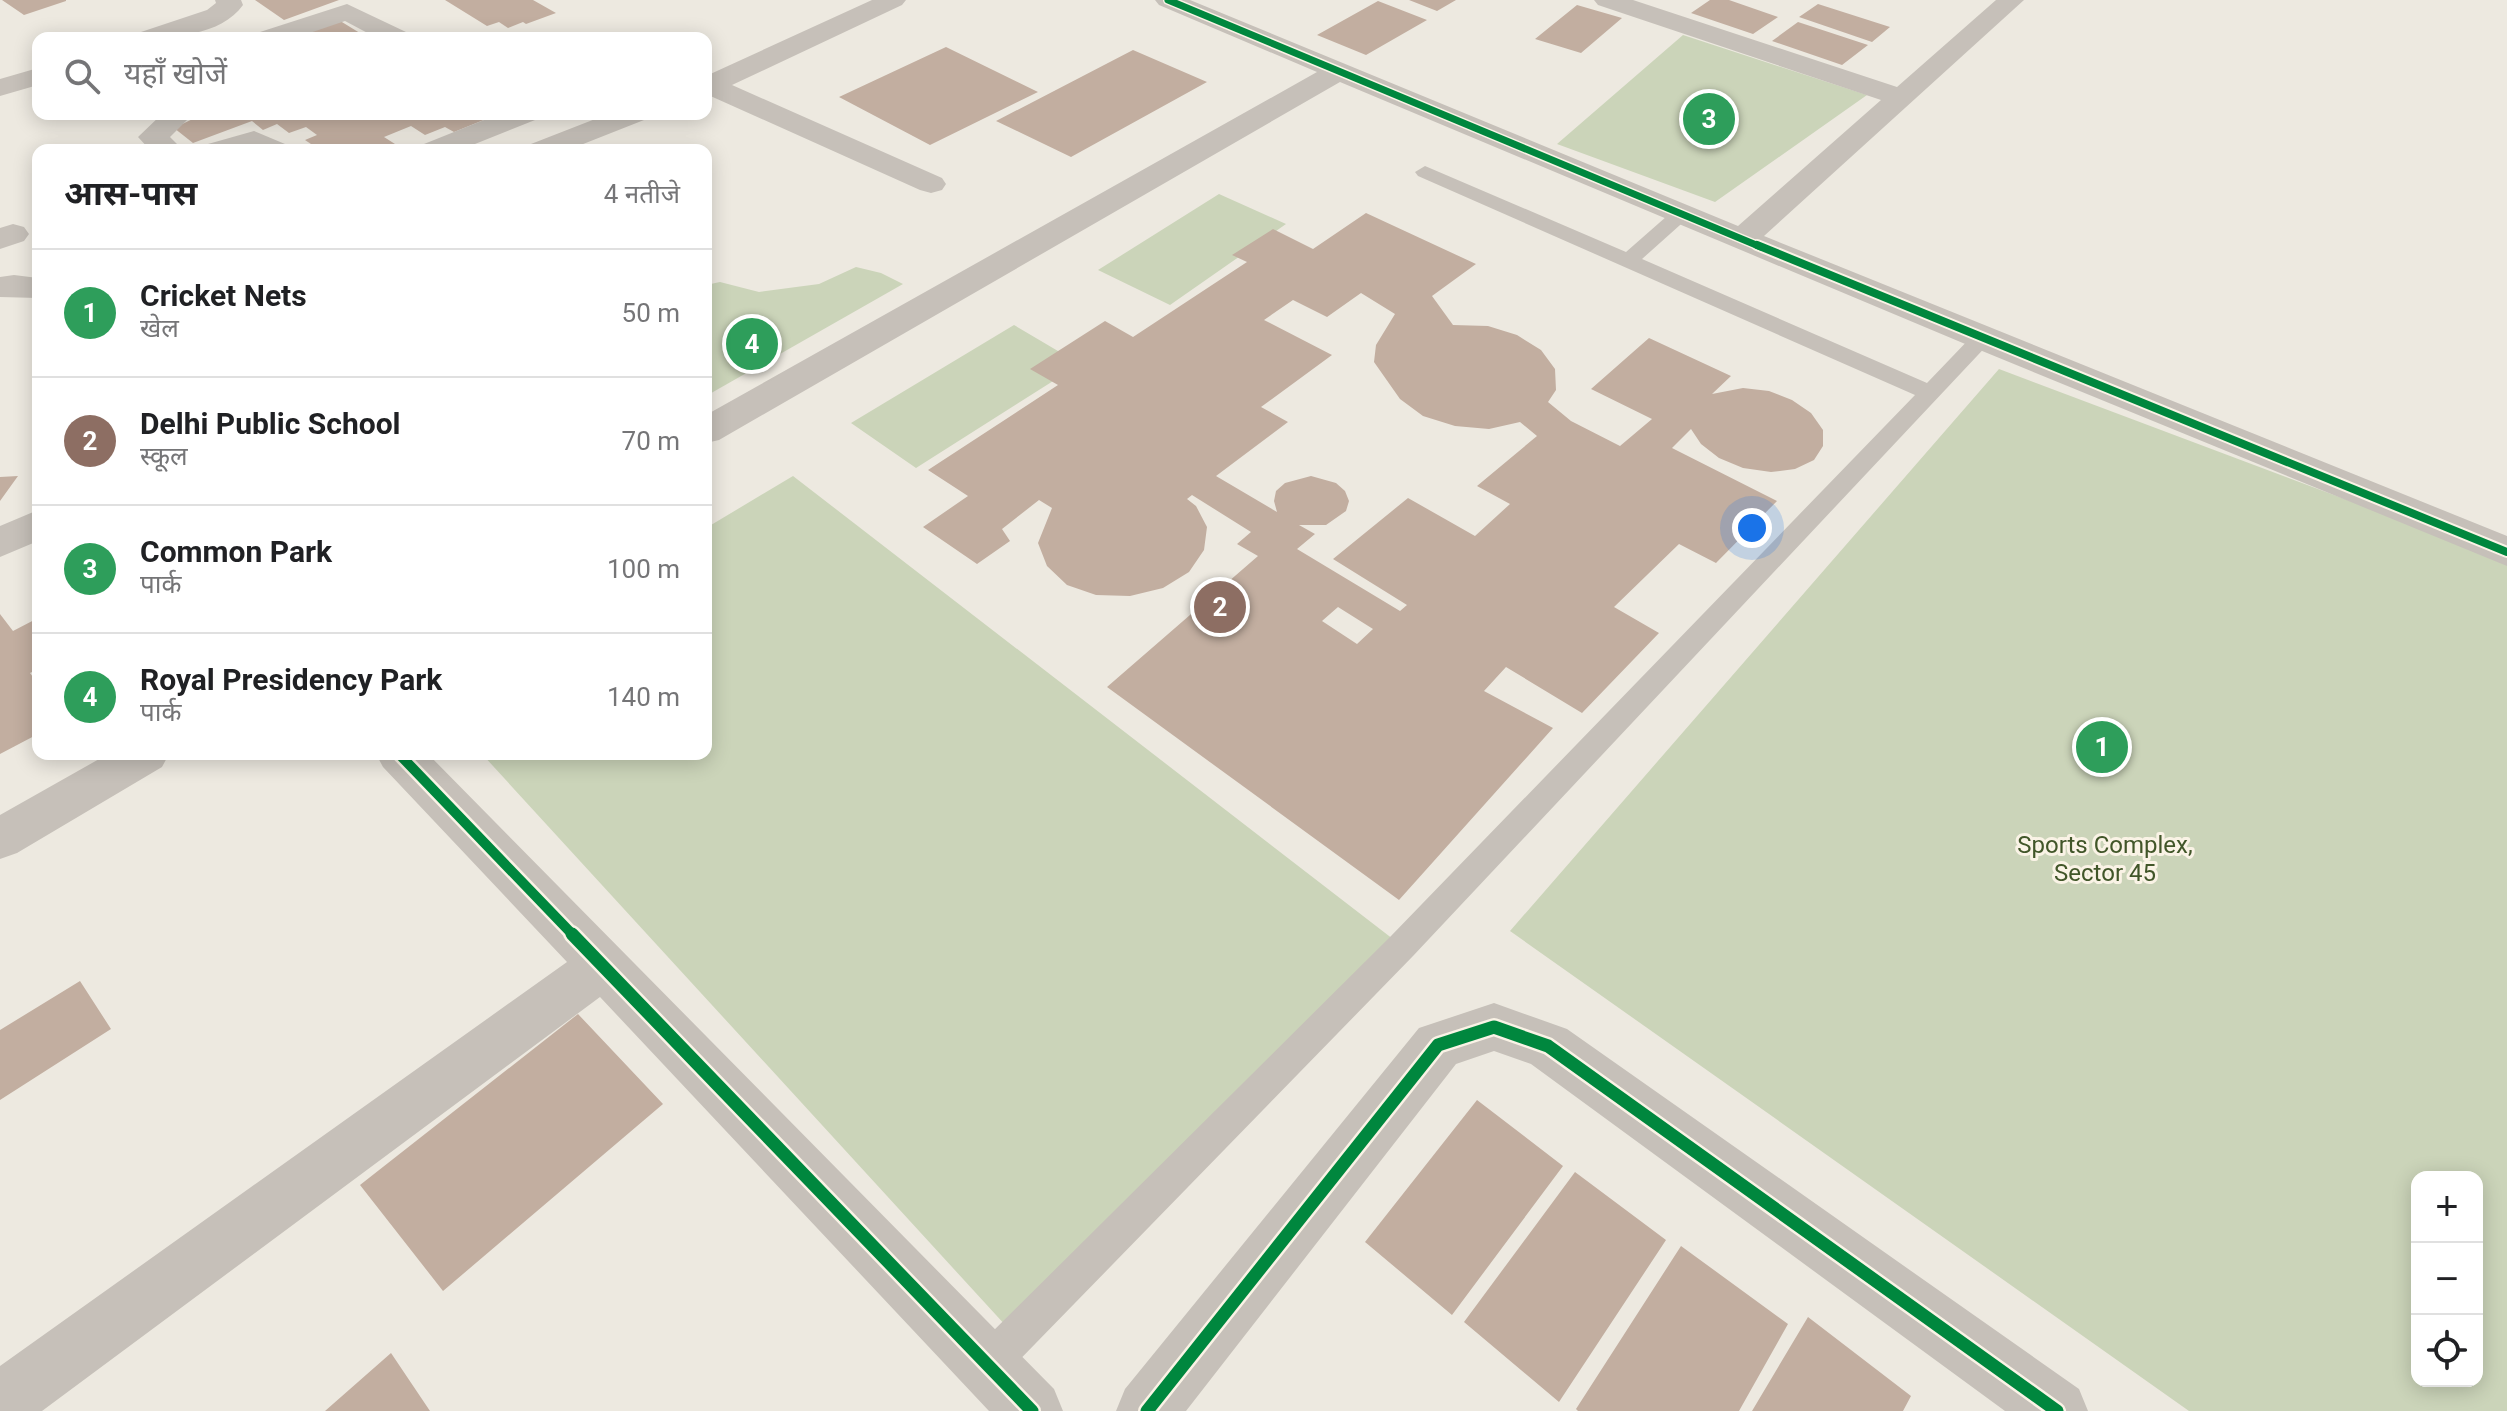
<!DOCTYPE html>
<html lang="hi">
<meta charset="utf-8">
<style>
:root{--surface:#fff;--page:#f2f2f2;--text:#202124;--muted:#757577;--line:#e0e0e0;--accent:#776f68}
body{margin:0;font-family:Roboto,"Noto Sans Devanagari",sans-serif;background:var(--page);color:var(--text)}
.controls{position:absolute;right:24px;bottom:24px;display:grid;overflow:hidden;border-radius:16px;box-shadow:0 4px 20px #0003}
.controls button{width:72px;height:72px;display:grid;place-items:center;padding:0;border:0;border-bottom:2px solid var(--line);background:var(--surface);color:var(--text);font:40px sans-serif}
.you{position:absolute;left:1752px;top:528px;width:28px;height:28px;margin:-20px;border:6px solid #fff;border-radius:50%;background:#1a73e8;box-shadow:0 0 0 12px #1a73e833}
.badge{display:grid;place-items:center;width:52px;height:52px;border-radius:50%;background:var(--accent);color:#fff;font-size:26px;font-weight:700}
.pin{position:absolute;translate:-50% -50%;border:4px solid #fff;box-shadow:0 2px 8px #0006}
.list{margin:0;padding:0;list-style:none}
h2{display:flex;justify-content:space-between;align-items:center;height:104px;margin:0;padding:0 32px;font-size:34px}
h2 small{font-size:26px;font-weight:400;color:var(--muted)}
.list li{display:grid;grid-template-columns:52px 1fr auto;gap:24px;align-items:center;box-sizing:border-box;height:128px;padding:0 32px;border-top:2px solid var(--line)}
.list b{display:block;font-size:30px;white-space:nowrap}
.list p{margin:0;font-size:26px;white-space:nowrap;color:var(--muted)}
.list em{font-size:26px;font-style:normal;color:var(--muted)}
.icon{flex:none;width:44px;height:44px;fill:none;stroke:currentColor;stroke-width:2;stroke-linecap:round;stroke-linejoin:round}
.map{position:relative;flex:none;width:2507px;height:1411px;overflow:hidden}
.search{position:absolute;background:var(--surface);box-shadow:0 4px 20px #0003;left:32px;top:32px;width:680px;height:88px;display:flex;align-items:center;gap:20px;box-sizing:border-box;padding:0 28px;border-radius:16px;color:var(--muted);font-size:30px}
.panel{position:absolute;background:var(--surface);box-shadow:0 4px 20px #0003;left:32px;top:144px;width:680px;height:616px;border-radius:16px}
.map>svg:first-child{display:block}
</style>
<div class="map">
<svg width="2507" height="1411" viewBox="0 0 2507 1411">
<rect width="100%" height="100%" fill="#ede9e0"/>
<!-- green -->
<path fill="#cbd4b9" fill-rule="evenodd" d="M1683 35 1867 95 1715 202 1557 144Z
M1219 194 1286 224 1170 305 1098 270Z
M856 267 881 273 903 284 706 396V285L720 282 759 292 819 284Z
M1014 325 1080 364 916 468 851 423Z
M1999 369 2507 560V1411H2189L1510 931ZM2417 1177H2477V1381H2417Z
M793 476 1402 946 1018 1339 482 754H706V528Z"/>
<!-- building -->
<path fill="#c2aea0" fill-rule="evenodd" d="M2 0H66V1L24 15Z
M255 0H339L284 20Z
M445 0H533L556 13 526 24 523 22 508 28 499 22 487 26Z
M1409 0H1456L1437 11Z
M1710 0H1729L1778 17 1753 34 1691 13Z
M1378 1 1427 20 1366 55 1317 35Z
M1818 4 1890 27 1872 42 1799 17Z
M1577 5 1622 18 1581 53 1535 39Z
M337 19 368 38H285Z
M1798 22 1868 45 1842 65 1772 41Z
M946 47 1038 92 930 145 839 97Z
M1133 50 1207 82 1071 157 996 121Z
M203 114H487L491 117 454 132 445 127 425 135 411 126 384 137 395 144 381 150H320L305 140 317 135 306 127 289 133 277 124 263 130 252 121 193 143 174 128Z
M1366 213 1476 264 1432 296 1453 325 1488 326 1517 335 1541 350 1555 369 1556 390 1548 402 1571 421 1620 446 1652 419 1591 389 1649 338 1731 376 1712 394 1743 388 1769 391 1792 400 1811 413 1823 430V446L1814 460 1795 469 1771 472 1743 468 1719 458 1701 444 1691 429 1672 448 1777 501 1716 563 1679 544 1614 607 1659 633 1582 713 1506 667 1484 691 1553 728 1399 900 1107 687 1258 556 1237 544 1251 532 1192 495 1187 499 1196 506 1207 527 1204 550 1189 572 1163 588 1130 596 1096 595 1067 585 1047 566 1038 543 1052 508 1039 500 1002 529 1010 541 977 564 923 527 968 496 928 470 1058 385 1030 369 1105 321 1133 337 1247 262 1232 255 1273 229 1313 249ZM1361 293 1395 314 1376 345 1374 362 1400 399 1423 416 1455 426 1489 429 1520 422 1537 436 1477 486 1510 504 1475 536 1408 498 1333 559 1407 605 1400 611 1297 549 1315 534 1299 525H1326L1346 511 1349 501 1345 491 1336 483 1311 476 1285 483 1276 491 1274 501 1277 512 1216 476 1288 422 1261 407 1332 355 1264 320 1293 300 1327 317ZM1338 607 1373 629 1357 644 1322 621Z
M18 476 0 501V477Z
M0 614 13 631 38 618V669L30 673 38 684V734L0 754Z
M80 981 111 1029 0 1100V1030Z
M578 1014 663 1104 443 1291 360 1185Z
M1477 1100 1563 1166 1452 1315 1365 1242Z
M1575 1172 1666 1240 1559 1402 1464 1322Z
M1681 1246 1788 1324 1739 1411H1578L1576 1409Z
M1808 1317 1911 1396 1903 1411H1752Z
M391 1353 430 1411H325Z"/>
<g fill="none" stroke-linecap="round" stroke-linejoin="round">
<!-- service -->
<path fill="#c6c0b9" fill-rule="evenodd" d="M1425 166 1626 252 1675 209H1689L1692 213 1689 217 1642 259 1927 383 1974 334 1982 332 1993 339 1413 956 1001 1379 987 1384 973 1379 968 1365 973 1351 1391 936 1915 395 1418 176 1415 172Z"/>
<!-- minor -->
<path fill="#c6c0b9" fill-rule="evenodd" d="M215 0H241L243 5C221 36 171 38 137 38L141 32 207 10 216 3Z
M872 0H906L902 5 732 85 942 178 946 184 942 190 931 193 920 190 706 94V76Z
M1155 0H1190L1738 226 1881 100 1598 5 1594 0H1633L1897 87 1996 0H2024L1764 236 2507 536V566L1970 346 1340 82 719 440 706 443V415L1317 72 1159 5Z
M347 4 406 32 410 38H377L345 21 295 38H256L260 32Z
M38 68V85L0 96V79Z
M162 114H193L170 137 183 150H150L138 137Z
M499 114H539L535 120 460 150H419L424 144Z
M608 114H648L644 120 568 150H526L531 144Z
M254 131 285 144 290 150H203L208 144Z
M13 224 24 227 29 234 24 241 0 249V228Z
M14 275 38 278V298L0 297V277Z
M38 510V541L0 557V526Z
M108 754H169L162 767 17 853 0 859V815Z
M376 754H428L1054 1389 1063 1411H989L600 997 42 1411H0V1366L567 962 383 767Z
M1494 1003 1567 1029 2079 1389 2088 1411H2005L1531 1064 1494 1051 1456 1064 1186 1411H1116L1125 1389 1419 1028Z"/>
<!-- cycleway-far3 casing -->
<g stroke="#faf3e6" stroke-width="10">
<path id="cycleway-far3" d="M1168 0 1761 247"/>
</g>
<!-- cycleway-far2 casing -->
<g stroke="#faf3e6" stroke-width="12">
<path id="cycleway-far2" d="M1757 245 2507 552"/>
</g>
<!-- cycleway-far1 casing -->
<g stroke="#faf3e6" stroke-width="15">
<path id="cycleway-far1" d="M399 754 574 936"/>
</g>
<!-- cycleway casing -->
<g stroke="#faf3e6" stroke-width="18">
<path id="cycleway" d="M572 934 1032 1411
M1147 1411 1438 1045 1494 1027 1548 1046 2057 1411"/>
</g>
<!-- cycleway-far3 -->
<use href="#cycleway-far3" stroke="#00873e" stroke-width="7"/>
<!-- cycleway-far2 -->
<use href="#cycleway-far2" stroke="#00873e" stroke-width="8"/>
<!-- cycleway-far1 -->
<use href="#cycleway-far1" stroke="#00873e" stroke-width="10"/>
<!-- cycleway -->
<use href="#cycleway" stroke="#00873e" stroke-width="13"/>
</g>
<g text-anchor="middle" stroke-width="6" stroke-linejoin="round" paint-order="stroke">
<!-- park labels -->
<g font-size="24" fill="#415629" stroke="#faf3e6">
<text x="2105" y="853">Sports Complex,<tspan x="2105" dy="28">Sector 45</tspan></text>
</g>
</g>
</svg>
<div class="controls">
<button>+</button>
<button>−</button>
<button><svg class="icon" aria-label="locate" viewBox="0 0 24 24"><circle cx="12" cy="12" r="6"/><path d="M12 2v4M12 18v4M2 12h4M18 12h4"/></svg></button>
</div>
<div class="you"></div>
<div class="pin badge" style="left:2102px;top:747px;background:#2e9e5b">1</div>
<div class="pin badge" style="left:1220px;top:607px;background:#8d6e63">2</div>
<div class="pin badge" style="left:1709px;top:119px;background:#2e9e5b">3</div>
<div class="pin badge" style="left:752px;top:344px;background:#2e9e5b">4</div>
<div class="search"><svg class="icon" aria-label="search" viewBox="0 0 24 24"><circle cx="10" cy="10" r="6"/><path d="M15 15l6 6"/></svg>यहाँ खोजें</div>
<section class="panel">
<h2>आस-पास<small>4 नतीजे</small></h2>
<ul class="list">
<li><span class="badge" style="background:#2e9e5b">1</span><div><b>Cricket Nets</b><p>खेल</p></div><em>50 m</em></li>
<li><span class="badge" style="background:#8d6e63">2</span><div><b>Delhi Public School</b><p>स्कूल</p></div><em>70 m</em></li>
<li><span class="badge" style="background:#2e9e5b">3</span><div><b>Common Park</b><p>पार्क</p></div><em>100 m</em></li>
<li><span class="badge" style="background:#2e9e5b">4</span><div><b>Royal Presidency Park</b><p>पार्क</p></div><em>140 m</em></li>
</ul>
</section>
</div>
